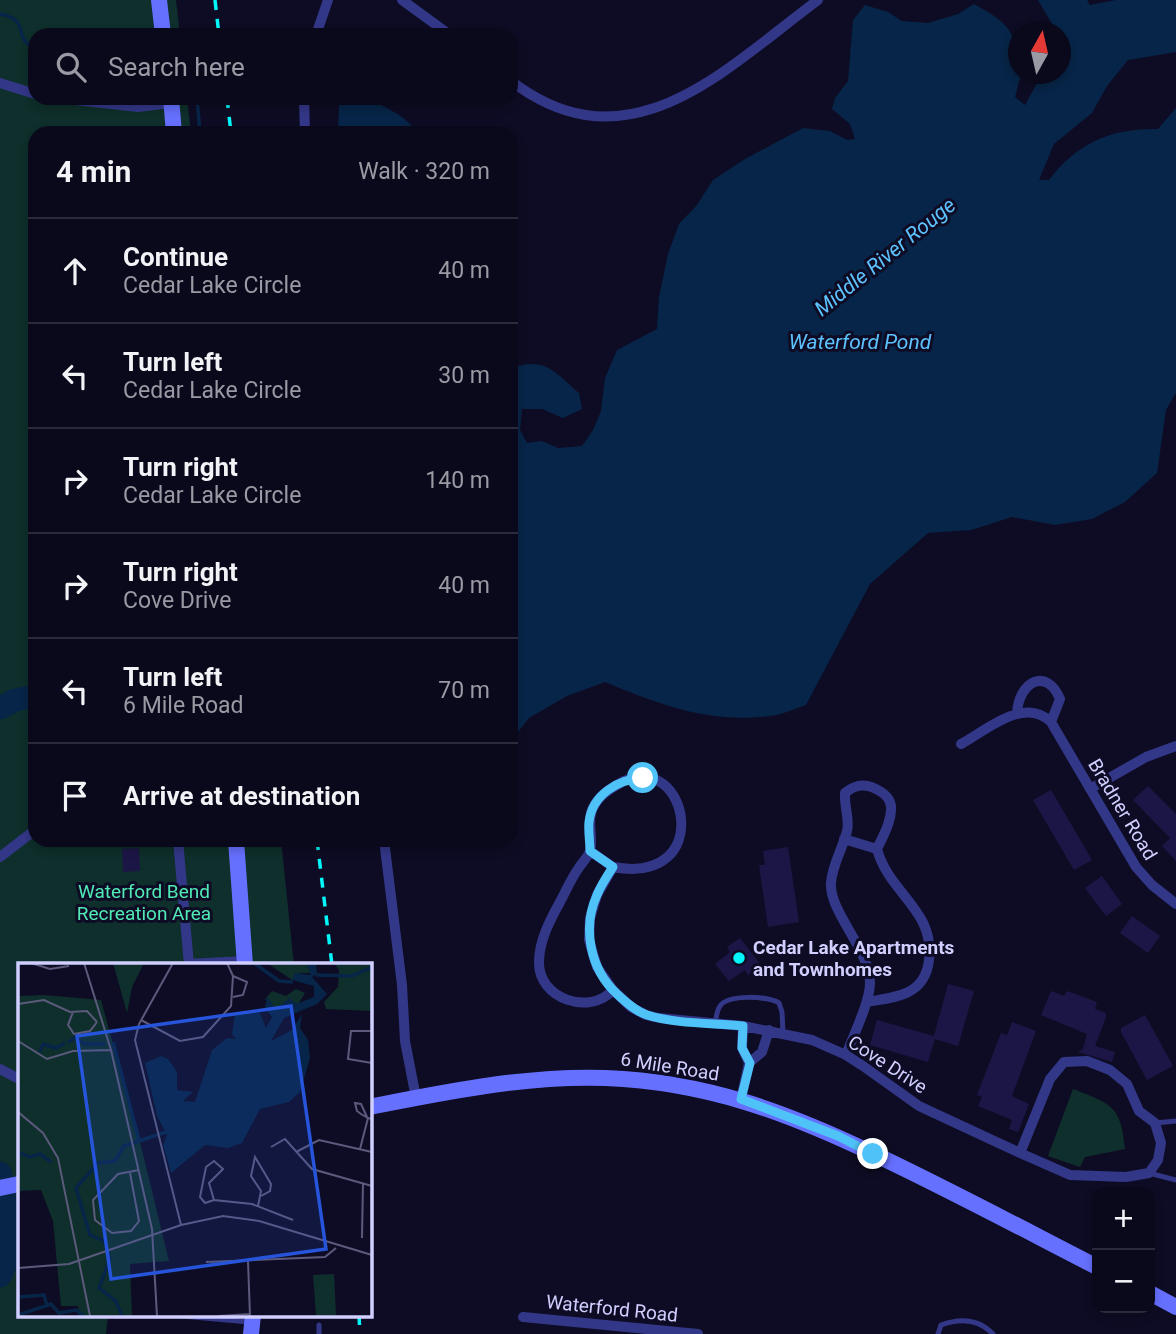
<!DOCTYPE html>
<meta charset="utf-8">
<style>
:root{--surface:#0a091b;--page:#131224;--text:#f1f3f6;--muted:#999aa3;--line:#2a2a3a}
body{margin:0;font-family:Roboto,sans-serif;background:var(--page);color:var(--text)}
.controls{position:absolute;right:21px;bottom:21px;display:grid;overflow:hidden;border-radius:14px;box-shadow:0 4px 10px #0003}
.controls button{width:63px;height:63px;display:grid;place-items:center;padding:0;border:0;border-bottom:2px solid var(--line);background:var(--surface);color:var(--text);font:35px sans-serif}
.compass{position:absolute;left:1008px;top:21px;width:63px;height:63px;border-radius:50%;background:var(--surface);box-shadow:0 4px 10px #0003;rotate:8deg}
.stop{position:absolute;width:21px;height:21px;margin:-16px;border:5px solid #4fc3f7;border-radius:50%;background:#fff}
.stop.end{background:#4fc3f7;border-color:#fff;box-shadow:0 2px 7px #0008}
.list{margin:0;padding:0;list-style:none}
h2{display:flex;justify-content:space-between;align-items:center;height:91px;margin:0;padding:0 28px;font-size:30px}
h2 small{font-size:23px;font-weight:400;color:var(--muted)}
.list li{display:grid;grid-template-columns:46px 1fr auto;gap:21px;align-items:center;box-sizing:border-box;height:105px;padding:0 28px;border-top:2px solid var(--line)}
.list b{display:block;font-size:26px;white-space:nowrap}
.list p{margin:0;font-size:23px;white-space:nowrap;color:var(--muted)}
.list em{font-size:23px;font-style:normal;color:var(--muted)}
.icon{flex:none;width:38px;height:38px;fill:none;stroke:currentColor;stroke-width:2;stroke-linecap:round;stroke-linejoin:round}
.map{position:relative;flex:none;width:1176px;height:1334px;overflow:hidden}
.search{position:absolute;background:var(--surface);box-shadow:0 4px 10px #0003;left:28px;top:28px;width:490px;height:77px;display:flex;align-items:center;gap:18px;box-sizing:border-box;padding:0 24px;border-radius:21px;color:var(--muted);font-size:26px}
.panel{position:absolute;background:var(--surface);box-shadow:0 4px 10px #0003;left:28px;top:126px;width:490px;height:721px;border-radius:21px}
.map>svg:first-child{display:block}
</style>
<div class="map">
<svg width="1176" height="1334" viewBox="0 0 1176 1334">
<rect width="100%" height="100%" fill="#0e0c24"/>
<!-- green -->
<path fill="#0e2f2b" d="M0 0H176L180 35H35V98H187L191 133H35V840H281L294 965H19V1315H108L106 1334H0Z
M1073 1089C1112 1104 1121 1106 1125 1149L1085 1157 1080 1167 1048 1156Z"/>
<!-- water -->
<path fill="#072548" d="M1038 0H1087L1090 5 1116 0H1176V52L1128 60 1107 86 1092 113 1054 144 1039 180H1049C1077 143 1111 128 1158 129L1176 108V393L1166 410 1157 473 1125 502 1092 519 1055 525 1012 517 971 530 928 533 870 584 806 705C794 709 781 715 769 716 710 724 658 704 605 682L567 696 529 718 511 741V368C545 356 555 372 579 393L582 409 563 418 542 409H522L520 430 527 443 542 441 558 448 582 446 593 430 601 411 605 378 617 350 657 329 659 297 668 254 679 224 697 205 713 180 745 159 803 128 830 131 847 140 855 139 850 124 832 109 835 98 848 81 853 20 865 5 888 12 902 21 928 23 958 14 974 4C1009 23 1018 32 1018 74H1021L1015 97 1025 105 1042 74H1060L1061 51 1064 47 1061 40 1060 32 1056 31Z
M343 98C350 98 359 97 366 99 383 105 408 117 417 133H338L339 104Z"/>
<g fill="none" stroke-linecap="round" stroke-linejoin="round">
<!-- stream -->
<path stroke="#072548" stroke-width="3.5" d="M0 14C32 20 11 38 35 48
M197 98 200 133"/>
<!-- river -->
<path stroke="#072548" stroke-width="23" d="M0 708 15 700 35 696
M0 1173 9 1223 11 1253 0 1276"/>
</g>
<!-- building -->
<path fill="#1c1647" d="M1148 786 1176 814V861L1162 846 1170 838 1133 800Z
M1051 790 1092 860 1074 870 1033 800Z
M788 847 799 922 768 927 759 865H765L763 851Z
M139 848 140 871 123 872 122 849Z
M1102 876 1122 904 1106 916 1085 888Z
M1132 916 1160 936 1148 953 1120 933Z
M740 938 761 965 748 975 745 970 729 981 715 964 730 952 727 947Z
M948 984 974 991 958 1046 935 1039 928 1062 870 1045 877 1020 934 1036Z
M1051 991 1064 996 1067 991 1097 1002 1095 1009 1106 1013V1017L1095 1046 1115 1052 1112 1062 1078 1052 1083 1049 1087 1034 1041 1015Z
M1145 1015 1173 1066 1147 1080 1121 1032V1028Z
M1012 1022 1036 1031 1012 1096 1029 1104 1018 1132 1009 1129 1012 1120 978 1106 982 1097 977 1095 1001 1033 1007 1035Z"/>
<g fill="none" stroke-linecap="round" stroke-linejoin="round">
<!-- lane -->
<path stroke="#333788" stroke-width="5" d="M715 1023C716 1018 717 1010 720 1006 728 994 769 996 779 1003L782 1012 783 1033
M1155 1123 1176 1121
M1149 1173 1176 1180
M171 1315 249 1322
M319 1334V1325
M938 1334 941 1325C960 1318 978 1318 993 1334"/>
<!-- street -->
<path stroke="#333788" stroke-width="10" d="M402 0 450 35
M316 35 328 0
M511 81C629 171 724 70 818 0
M0 83 35 94
M58 98 138 107 171 103
M304 98 305 133
M1017 713C1019 681 1047 667 1060 699L1051 722
M961 744C987 730 1024 696 1051 722L1136 867 1152 885 1176 904
M1090 789 1146 757 1176 746
M844 839 877 849
M178 840 189 965
M384 840 402 985 405 1041 416 1098
M590 851 613 867
M0 857 35 830
M189 964 245 961
M613 990C590 1016 538 999 539 962 539 941 550 920 560 902 566 891 571 879 578 869 581 864 588 857 590 851 594 836 585 819 595 804 602 793 613 787 624 781 688 751 716 886 613 867L597 895 590 918 589 940 597 967 613 990 631 1007 646 1015 659 1018 743 1026 812 1040 846 1055 863 1066 919 1106 1020 1153
M743 1026 742 1048 749 1063 762 1052 769 1030
M846 1055C853 1036 870 1002 870 983 870 950 829 912 831 883 832 865 843 848 847 831 850 820 844 806 845 793 848 791 851 788 855 787 867 782 889 792 891 806 892 821 883 836 877 849 889 894 935 909 929 960 925 996 895 997 867 1002
M1087 1061 1110 1070 1127 1084 1139 1111 1155 1123 1161 1143 1158 1160 1149 1173 1126 1177 1070 1175 1020 1153 1050 1079 1064 1062Z
M0 1069 19 1079
M741 1099 749 1063
M523 1317 698 1334"/>
<!-- secondary -->
<path stroke="#6670ff" stroke-width="16" d="M159 0 163 35
M171 98 174 133
M236 840 245 965
M369 1107C446 1092 527 1075 606 1078 706 1082 786 1112 874 1154 950 1190 1023 1229 1097 1267
M0 1188 19 1184
M1150 1293 1176 1307
M251 1334 253 1315"/>
<!-- rail -->
<path stroke="#00f8fa" stroke-width="3.5" stroke-dasharray="10 9" stroke-linecap="butt" d="M215 0 219 35
M227 98 231 133
M317 840 332 965
M359 1315 360 1334"/>
</g>
<g fill="none" stroke-linecap="round" stroke-linejoin="round">
<!-- route -->
<path stroke="#4fc3f7" stroke-width="9" d="M643 778C618 779 592 795 589 822 588 831 590 841 590 851L613 867C607 876 601 885 597 895 582 928 590 969 617 994 626 1002 635 1011 647 1015 675 1024 713 1023 743 1026L742 1048 750 1063 741 1099 838 1136 873 1154"/>
</g>
<!-- markers -->
<circle fill="#00f8fa" stroke="#0e0c24" stroke-width="2.5" cx="739" cy="958" r="7"/>
<g text-anchor="middle" stroke-width="6" stroke-linejoin="round" paint-order="stroke">
<!-- street labels -->
<g font-size="19" fill="#d0cfff" stroke="#0e0c24">
<text transform="translate(1123 809) rotate(59)" y="7">Bradner Road</text>
<text transform="translate(888 1064) rotate(33)" y="7">Cove Drive</text>
<text transform="translate(670 1066) rotate(9)" y="7">6 Mile Road</text>
<text transform="translate(612 1308) rotate(6)" y="7">Waterford Road</text>
</g>
<!-- park labels -->
<g font-size="19" fill="#50eab6" stroke="#0e0c24">
<text x="144" y="898">Waterford Bend<tspan x="144" dy="22">Recreation Area</tspan></text>
</g>
<!-- poi labels -->
<g font-size="19" font-weight="bold" fill="#d0cfff" stroke="#0e0c24" text-anchor="start">
<text x="753" y="954">Cedar Lake Apartments<tspan x="753" dy="22">and Townhomes</tspan></text>
</g>
<!-- water labels -->
<g font-size="21" font-style="italic" fill="#5dc3ff" stroke="#0e0c24">
<text transform="translate(885 257) rotate(-39)" y="7">Middle River Rouge</text>
<text x="860" y="349">Waterford Pond</text>
</g>
</g>
<!-- overview -->
<g transform="translate(18 963)">
<rect width="354" height="354" fill="#0e0c24"/>
<path d="M95 0H126L114 24 109 50ZM249 0H288L294 10H283L274 17ZM316 0H353V48L308 46 306 39 320 24 321 7ZM278 26 287 30 281 40 258 46 247 36 254 28 268 33ZM26 32 83 37 124 187 151 298 112 301 114 353H61L60 343H43L35 258 23 227 0 228V33ZM316 311 318 352 298 353 295 312Z" fill="#0e2f2b"/>
<path d="M288 0H298L299 11 294 14 309 31 299 41 266 55 253 78 274 67 284 51 282 65 290 77 292 95 282 129 271 139 242 146 224 180 210 185 187 182 153 210 145 182 149 172 139 153 127 100 143 93 150 96 159 109V127L175 129 165 138 177 139 194 87 209 75 218 76 214 71 217 51 242 50 248 65 254 54 247 45 249 34 258 46 272 35 278 41 296 34V23L274 17 277 10 293 12Z" fill="#072548"/>
<path fill="none" stroke="#072548" stroke-width="3.5" d="M236 0 261 18 275 19M298 12 334 13 354 4M50 79 57 75 67 81H87M95 79 121 177M22 89 25 81 38 85 47 80M0 189 12 194 22 191 33 199M0 334 26 332 29 343M0 352 33 341 41 350 58 347 66 353M104 353 98 338 81 325 92 295 86 278 72 272 58 225 80 200 97 198 106 183 148 169"/>
<path fill="none" stroke="#5c5a7c" stroke-width="2" d="M13 0 32 6 51 3M66 0 93 87 134 266 139 353M155 0 121 61 117 77 163 262M215 13 229 19 225 32 215 34M0 41 26 37 52 49 69 48 79 59M55 49 50 62 56 71 72 68 79 59M123 57 162 78 185 74 213 43 215 13 209 0M354 68H333L330 96 354 100M0 78 29 96 55 88 93 87M0 149 25 170 40 195 72 353M349 154 343 141 337 140 339 148 343 151 350 155 354 156M253 184 267 176 294 206 354 223M342 186 350 155M278 189 301 177 354 189M112 210 121 258 113 268 94 270 77 257 75 237 100 211 121 207M196 237 187 240 182 234 188 204 196 198 205 206 191 220 196 237 234 241 275 257M240 243 243 228 233 213 237 194 253 221 252 228 243 233M344 275 345 220M230 298 232 353M188 299 307 294 318 285M0 305 51 301 163 262 205 253 241 258 354 292M201 353 232 351"/>
<path fill="#2654da" fill-opacity="0.15" stroke="#2654da" stroke-width="3.5" d="M273 43 308 286 93 316 59 73Z"/>
<rect width="354" height="354" fill="none" stroke="#d0cfff" stroke-width="3.5"/>
</g>
</svg>
<div class="controls">
<button>+</button>
<button>−</button>
</div>
<svg class="compass" viewBox="-18 -18 36 36"><path d="M0-13l5 13h-10z" fill="#e53935"/><path d="M0 13l5-13h-10z" fill="#999aa3"/></svg>
<div class="stop" style="left:643px;top:778px"></div>
<div class="stop end" style="left:873px;top:1154px"></div>
<div class="search"><svg class="icon" aria-label="search" viewBox="0 0 24 24"><circle cx="10" cy="10" r="6"/><path d="M15 15l6 6"/></svg>Search here</div>
<section class="panel">
<h2>4 min<small>Walk · 320 m</small></h2>
<ul class="list">
<li><svg class="icon" aria-label="ahead" viewBox="0 0 24 24"><path d="M12 20V5M6 11l6-6 6 6"/></svg><div><b>Continue</b><p>Cedar Lake Circle</p></div><em>40 m</em></li>
<li><svg class="icon" aria-label="left" viewBox="0 0 24 24"><path d="M17 20v-9H6M10 6l-5 5 5 5"/></svg><div><b>Turn left</b><p>Cedar Lake Circle</p></div><em>30 m</em></li>
<li><svg class="icon" aria-label="right" viewBox="0 0 24 24"><path d="M7 20v-9h11M14 6l5 5-5 5"/></svg><div><b>Turn right</b><p>Cedar Lake Circle</p></div><em>140 m</em></li>
<li><svg class="icon" aria-label="right" viewBox="0 0 24 24"><path d="M7 20v-9h11M14 6l5 5-5 5"/></svg><div><b>Turn right</b><p>Cove Drive</p></div><em>40 m</em></li>
<li><svg class="icon" aria-label="left" viewBox="0 0 24 24"><path d="M17 20v-9H6M10 6l-5 5 5 5"/></svg><div><b>Turn left</b><p>6 Mile Road</p></div><em>70 m</em></li>
<li><svg class="icon" aria-label="arrive" viewBox="0 0 24 24"><path d="M6 21V4h12l-3 4 3 4H6"/></svg><div><b>Arrive at destination</b></div></li>
</ul>
</section>
</div>
